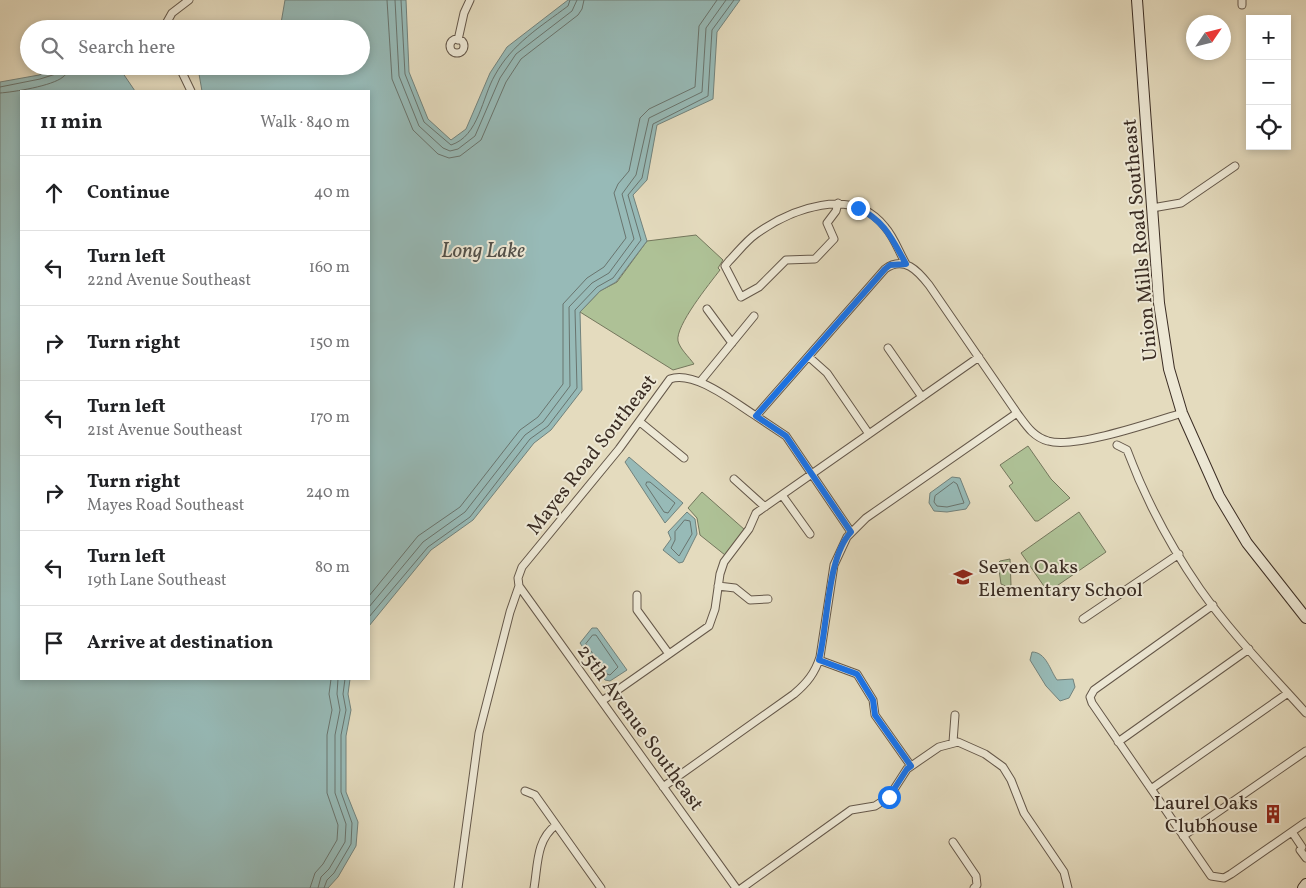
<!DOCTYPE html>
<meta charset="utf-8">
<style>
:root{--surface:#fff;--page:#f6f6f6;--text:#202124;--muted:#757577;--line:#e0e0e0}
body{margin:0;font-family:Vollkorn,serif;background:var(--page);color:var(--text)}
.controls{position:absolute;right:15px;top:15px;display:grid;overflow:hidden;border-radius:0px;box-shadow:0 2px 8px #0003}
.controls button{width:45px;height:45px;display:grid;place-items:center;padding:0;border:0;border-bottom:1px solid var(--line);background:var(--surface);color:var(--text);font:25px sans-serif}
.compass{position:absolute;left:1186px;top:15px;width:45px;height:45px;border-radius:50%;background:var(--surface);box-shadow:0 2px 8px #0003;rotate:55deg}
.stop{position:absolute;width:15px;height:15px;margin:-11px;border:4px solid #1a73e8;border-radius:50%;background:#fff}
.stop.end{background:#1a73e8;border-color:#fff;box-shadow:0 1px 5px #0008}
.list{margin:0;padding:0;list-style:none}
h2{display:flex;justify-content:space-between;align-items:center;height:65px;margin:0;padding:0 20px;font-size:21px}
h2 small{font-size:16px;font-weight:400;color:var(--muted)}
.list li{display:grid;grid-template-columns:32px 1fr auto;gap:15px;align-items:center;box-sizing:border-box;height:75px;padding:0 20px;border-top:1px solid var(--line)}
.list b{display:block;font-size:19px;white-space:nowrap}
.list p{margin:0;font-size:16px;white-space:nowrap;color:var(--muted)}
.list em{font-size:16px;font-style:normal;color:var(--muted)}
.icon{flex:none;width:28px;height:28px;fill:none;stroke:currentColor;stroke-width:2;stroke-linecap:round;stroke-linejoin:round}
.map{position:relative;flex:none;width:1306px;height:888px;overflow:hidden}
.search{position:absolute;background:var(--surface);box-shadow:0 2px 8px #0003;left:20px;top:20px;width:350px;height:55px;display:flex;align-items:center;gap:12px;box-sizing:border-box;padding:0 18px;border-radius:28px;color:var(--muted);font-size:19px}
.panel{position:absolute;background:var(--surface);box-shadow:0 2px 8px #0003;left:20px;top:90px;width:350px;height:590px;border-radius:0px}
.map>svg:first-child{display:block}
</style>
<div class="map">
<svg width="1306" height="888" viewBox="0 0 1306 888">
<rect width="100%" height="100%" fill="#e4dbbe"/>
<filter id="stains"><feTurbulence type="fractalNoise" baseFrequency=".004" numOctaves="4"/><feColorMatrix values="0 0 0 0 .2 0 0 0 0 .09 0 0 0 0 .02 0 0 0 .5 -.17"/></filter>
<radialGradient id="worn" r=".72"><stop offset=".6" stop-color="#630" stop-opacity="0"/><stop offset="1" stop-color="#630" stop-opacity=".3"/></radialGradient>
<!-- green -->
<path fill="#aec196" stroke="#74775d" d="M696 235 723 260 718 268 720 270C710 283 675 326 678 341 680 349 689 357 694 364L673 370 580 312 600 291 617 282 647 241Z
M1028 446 1051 479 1070 498 1038 521H1035L1009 486 1013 483 1000 465Z
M702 492 745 530 725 555 700 535 697 518 688 508Z
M1079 512 1106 552 1048 592 1021 553Z
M1010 559 1011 585 1008 587 1001 584 998 563 1000 561Z"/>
<!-- water -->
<path fill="#97bab7" stroke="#72827c" d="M285 0H406L409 72 428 119 451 140 466 129 490 73 507 47 568 0H740L717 32 713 99 657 125 647 180 633 195 647 241 616 282 600 291 580 312 582 390 551 430 534 443 473 520 431 550 369 626V91H202L199 74 214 66H361V29H280Z
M63 66H118L135 91H21V679H350L348 694 351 710 346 736V792L358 822 356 846 338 877 328 888H0V82L39 75Z
M629 457 683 503 665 523 625 462Z
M952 477 960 478 970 503 966 509 947 512 934 511 929 503 930 493Z
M687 512 695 519 697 534 683 562 679 563 663 550 671 539 668 532Z
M592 628H597L627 670 610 681 605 680 580 643Z
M1032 652C1046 652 1050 670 1057 680L1073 679 1075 687 1069 698 1060 701 1046 686 1030 660Z"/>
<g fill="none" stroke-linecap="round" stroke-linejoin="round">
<!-- shore -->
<path stroke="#69746e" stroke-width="1" d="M387 0 392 79 413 130 438 154 449 158 460 156 481 140 506 82 521 59 578 15 582 9 584 0
M395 0 399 76 419 126 443 148 450 151 458 149 475 136 500 78 516 54 572 11 577 0
M401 0 405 74 424 122 451 145C479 136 482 97 495 75 512 44 540 27 568 6L570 0
M0 87 40 79 59 73 62 66
M0 93C14 92 52 86 63 77 67 74 68 71 68 66
M647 482H650L675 503 668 513 664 512 646 485Z
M954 482 957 484 964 503 947 507 937 506 934 502 935 496Z
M685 520 690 521 692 534 679 556 671 548 675 540V532Z
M369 596 418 536 460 507 520 430 538 417 563 384V304L587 278 604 267 626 238 614 193 618 184 629 171 640 118 649 109 695 87 699 26 717 0
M369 607 423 542 465 512 525 435 543 422 570 386 569 307 592 283 609 273 634 239 622 194 636 175 649 118 702 92 706 28 726 0
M369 617 428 547 470 517 530 439 548 426 577 388 575 310 597 287 613 278 641 240 628 195 642 178 653 124 708 96 712 30 734 0
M593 635H596L618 667 610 675 607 674 586 644Z
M310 888 315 873 323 864 337 840 338 825 327 793V735L332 710 329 694 331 679
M318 888 321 877 329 869 345 842 346 824 335 793V735L340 710 337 694 338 679
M324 888 327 880 334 873 351 844 352 823 341 792V735L346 710 343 694 345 679"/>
<!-- street casing -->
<g stroke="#65584a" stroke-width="9">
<path id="street" d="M1242 0V5
M163 29 172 13 189 0
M450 46a7 7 0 1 1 14 0a7 7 0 1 1-14 0Z
M458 40 464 13 470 0
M179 66 191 91
M838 203 836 211 827 223 834 239 815 259 786 260 759 287 741 297 725 266 729 261C737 253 746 241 756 234 791 209 852 185 885 227 894 237 899 252 906 264
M1152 208 1181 203 1235 166
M707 309 732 343
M888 348 922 397
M809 357 827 373 869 434
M700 382 754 316
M756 416 786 436 851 532
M640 422 684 458
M1117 445 1127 450C1145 498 1171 547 1200 589 1231 633 1270 673 1306 713
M734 479 765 507
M782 495 810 534
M519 586 736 888
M718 586 735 588 750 600 768 599
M637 595V610L669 654
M1213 605 1094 690 1090 697 1092 703 1211 876 1224 878 1231 874 1306 822
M1083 619 1179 554
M819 660 857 674 873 700 875 715 911 766
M602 701 709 626 715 609 720 574 724 562 749 529 756 513 979 357
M953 742 955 715
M1118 742 1249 649
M663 787 794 694C807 683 815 673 820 657L834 565 847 537 866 518 1017 413
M1151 789 1288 693
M525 791 535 795 601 888
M1292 832 1302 847 1300 850 1306 858
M1183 836 1306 751
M953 842 976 876 977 885 974 888
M458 888 479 733 510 612 519 586 518 578 522 567 619 449 670 379C695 370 735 403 756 416L885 269C904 255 918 271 929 285L1017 413C1026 425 1033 437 1048 441 1075 449 1153 422 1182 413
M534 888C538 865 536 840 556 825
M742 888 851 810 875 806 889 797 907 769 939 747 958 742 985 754 1003 767 1011 780 1024 813 1064 872 1068 888"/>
</g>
<!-- secondary casing -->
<g stroke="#3b2d24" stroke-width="12">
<path id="secondary" d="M1137 0 1159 303 1169 369 1182 413 1219 496 1247 543 1306 618
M1303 888 1306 884"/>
</g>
<!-- street -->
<use href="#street" stroke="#ede8d5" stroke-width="7"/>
<!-- secondary -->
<use href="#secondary" stroke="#ede8d5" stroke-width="10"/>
</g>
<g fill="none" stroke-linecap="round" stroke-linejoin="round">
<!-- route -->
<path stroke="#1a73e8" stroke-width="6" d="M858 208C885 221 892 239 906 264L890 265 885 269 756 416 786 436 851 532C827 557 828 624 819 660L857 674 873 700 875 715 911 766 907 769 889 797"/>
</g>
<!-- icons -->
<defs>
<g id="school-bare" transform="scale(1.5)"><path d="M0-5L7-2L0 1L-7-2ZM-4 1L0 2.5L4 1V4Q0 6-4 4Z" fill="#8f2418" stroke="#ede8d5" stroke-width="2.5" paint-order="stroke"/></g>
<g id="building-bare" transform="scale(1.5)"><path d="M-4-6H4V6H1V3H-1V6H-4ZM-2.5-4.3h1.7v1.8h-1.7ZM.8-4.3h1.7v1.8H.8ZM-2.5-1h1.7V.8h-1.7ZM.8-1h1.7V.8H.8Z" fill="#8f2418" stroke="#ede8d5" stroke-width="2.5" paint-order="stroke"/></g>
</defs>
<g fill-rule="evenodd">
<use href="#school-bare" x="963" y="577"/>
<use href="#building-bare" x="1273" y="814"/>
</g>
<g text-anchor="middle" stroke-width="4" stroke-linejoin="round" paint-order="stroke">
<!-- street labels -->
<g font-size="20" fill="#3b2d24" stroke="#ede8d5">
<text transform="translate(1139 240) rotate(-95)" y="7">Union Mills Road Southeast</text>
<text transform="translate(591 454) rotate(-52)" y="7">Mayes Road Southeast</text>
<text transform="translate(641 727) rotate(54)" y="7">25th Avenue Southeast</text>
</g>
<!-- poi labels -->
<g font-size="20" fill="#3b2d24" stroke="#ede8d5" text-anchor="start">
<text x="978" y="573">Seven Oaks<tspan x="978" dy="23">Elementary School</tspan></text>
<text x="1258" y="809" text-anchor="end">Laurel Oaks<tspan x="1258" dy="23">Clubhouse</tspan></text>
</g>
<!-- water labels -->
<g font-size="21" font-style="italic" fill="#525049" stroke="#ede8d5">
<text x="483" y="257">Long Lake</text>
</g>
</g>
<rect width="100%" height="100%" filter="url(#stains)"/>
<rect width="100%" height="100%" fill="url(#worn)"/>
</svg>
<div class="controls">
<button>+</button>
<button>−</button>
<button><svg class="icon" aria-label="locate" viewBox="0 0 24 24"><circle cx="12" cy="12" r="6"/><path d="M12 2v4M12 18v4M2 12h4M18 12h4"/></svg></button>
</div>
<svg class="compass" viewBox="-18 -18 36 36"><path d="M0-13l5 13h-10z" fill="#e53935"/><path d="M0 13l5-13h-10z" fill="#757577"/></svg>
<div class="stop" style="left:889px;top:797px"></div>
<div class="stop end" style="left:858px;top:208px"></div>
<div class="search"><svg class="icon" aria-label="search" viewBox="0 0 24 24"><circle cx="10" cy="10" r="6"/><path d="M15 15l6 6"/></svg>Search here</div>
<section class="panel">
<h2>11 min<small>Walk · 840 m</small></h2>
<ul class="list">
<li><svg class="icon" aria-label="ahead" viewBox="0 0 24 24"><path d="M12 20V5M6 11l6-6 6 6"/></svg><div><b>Continue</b></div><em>40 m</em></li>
<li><svg class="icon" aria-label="left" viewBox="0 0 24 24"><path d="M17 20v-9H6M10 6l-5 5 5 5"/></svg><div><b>Turn left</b><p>22nd Avenue Southeast</p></div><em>160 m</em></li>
<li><svg class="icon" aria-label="right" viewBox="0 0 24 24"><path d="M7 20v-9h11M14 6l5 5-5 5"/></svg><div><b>Turn right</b></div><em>150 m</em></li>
<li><svg class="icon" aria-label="left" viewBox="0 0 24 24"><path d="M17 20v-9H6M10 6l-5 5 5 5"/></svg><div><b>Turn left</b><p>21st Avenue Southeast</p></div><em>170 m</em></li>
<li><svg class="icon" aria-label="right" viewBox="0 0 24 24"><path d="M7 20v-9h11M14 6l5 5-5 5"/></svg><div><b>Turn right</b><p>Mayes Road Southeast</p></div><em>240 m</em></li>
<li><svg class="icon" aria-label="left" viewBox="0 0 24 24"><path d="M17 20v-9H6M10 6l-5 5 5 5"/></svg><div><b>Turn left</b><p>19th Lane Southeast</p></div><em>80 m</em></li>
<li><svg class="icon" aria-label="arrive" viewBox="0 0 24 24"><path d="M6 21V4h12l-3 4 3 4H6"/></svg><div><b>Arrive at destination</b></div></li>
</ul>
</section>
</div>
